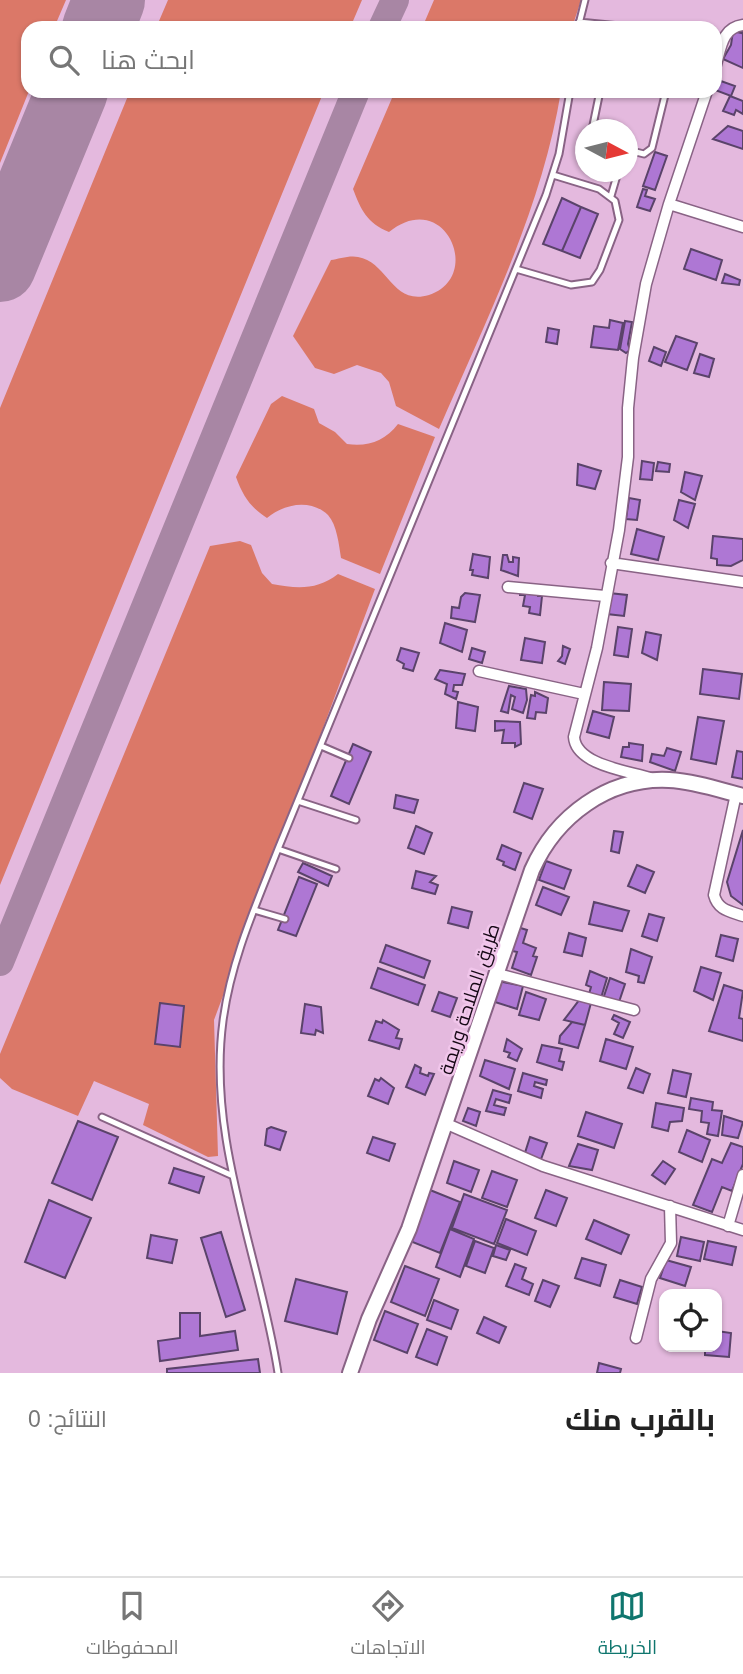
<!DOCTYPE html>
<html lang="ar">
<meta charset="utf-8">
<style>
:root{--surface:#fff;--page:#f6f6f6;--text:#222;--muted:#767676;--line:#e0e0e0;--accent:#0f766e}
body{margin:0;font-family:Arial,Cairo,sans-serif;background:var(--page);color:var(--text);direction:rtl}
.controls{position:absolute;right:21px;bottom:21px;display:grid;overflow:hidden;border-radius:14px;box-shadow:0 2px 5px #0004}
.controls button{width:63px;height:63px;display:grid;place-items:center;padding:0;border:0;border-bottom:2px solid var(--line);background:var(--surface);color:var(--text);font:35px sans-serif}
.compass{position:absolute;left:575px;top:119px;width:63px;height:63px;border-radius:50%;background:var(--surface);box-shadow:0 2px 5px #0004;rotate:97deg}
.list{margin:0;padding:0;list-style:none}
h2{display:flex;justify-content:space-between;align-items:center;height:91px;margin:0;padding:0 28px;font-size:30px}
h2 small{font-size:23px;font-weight:400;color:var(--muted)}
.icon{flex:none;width:38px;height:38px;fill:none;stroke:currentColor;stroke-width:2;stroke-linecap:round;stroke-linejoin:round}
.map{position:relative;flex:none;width:743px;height:1373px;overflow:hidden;direction:ltr}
.search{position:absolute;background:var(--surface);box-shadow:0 2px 5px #0004;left:21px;right:21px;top:21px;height:77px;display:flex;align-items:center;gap:18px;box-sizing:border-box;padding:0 24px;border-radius:21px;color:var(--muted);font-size:26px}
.sheet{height:203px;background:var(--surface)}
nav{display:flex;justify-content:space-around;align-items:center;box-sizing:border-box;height:98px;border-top:2px solid var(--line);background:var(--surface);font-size:19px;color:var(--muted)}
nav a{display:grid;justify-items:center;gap:4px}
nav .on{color:var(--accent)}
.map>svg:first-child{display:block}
</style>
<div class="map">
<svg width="743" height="1373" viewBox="0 0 743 1373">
<rect width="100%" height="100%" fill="#e4b9de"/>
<!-- green -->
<path fill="#db7868" d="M0 0H66L54 28H28L29 91 0 163Z
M168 0H362L350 28H156Z
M434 0H581L572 28H422Z
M130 91H324L0 885V408Z
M395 91H561C542 209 486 320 439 429L396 406 389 382 381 373 357 365 334 374 315 368 293 336 331 260C338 259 350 255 358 257 388 262 392 306 429 295 484 277 445 187 389 232 367 223 361 210 353 189Z
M282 396 314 409 319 423 335 432 347 444C368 447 385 441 398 424L435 437 380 574 341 558C339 545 337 525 328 515 310 498 284 504 267 518 250 507 243 496 236 477L271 404Z
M240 541 251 545 262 573 272 584C298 589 317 590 338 574L375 589 214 1020 218 1156 208 1157 143 1125 149 1104 94 1081 78 1116 12 1089 0 1078V1054L210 546Z"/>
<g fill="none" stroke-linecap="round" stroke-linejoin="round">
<!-- taxiway -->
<path stroke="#a886a4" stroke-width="28" d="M382 28 395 0
M0 962 356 91"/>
<!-- runway -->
<path stroke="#a886a4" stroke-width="72" d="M98 28 109 0
M0 266 72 91"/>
</g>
<!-- building -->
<path fill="#ae77d4" stroke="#5a436a" stroke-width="2" d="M741 30 743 31V68L723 59 731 45 733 31 741 33Z
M718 80 735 86 731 96 715 90Z
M730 96 743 101V114L736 110 734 115 723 111Z
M728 126 743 131V149L713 139Z
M655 152 667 156 655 190 643 186Z
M643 189 647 190 645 196 655 199 650 211 637 207Z
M562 198 581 207 562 251 543 244Z
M581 207 598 214 580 258 562 251Z
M691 249 722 260 716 280 684 269Z
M725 274 740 280 739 285 722 283Z
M610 320 623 323 618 350 591 347 594 326 609 328Z
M625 321 632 322 628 344 630 350 626 353 620 349Z
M548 328 559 330 557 344 546 342Z
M676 336 697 343 687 370 665 362Z
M654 347 666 352 661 366 649 361Z
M700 354 714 359 709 377 694 373Z
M642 461 654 463 652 480 640 479Z
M658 462 670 464 669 472 656 471Z
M578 464 601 471 595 489 577 485Z
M685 472 702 476 695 500 681 492Z
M629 498 640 500 637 520 626 519Z
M679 500 695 504 688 528 674 520Z
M637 529 664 537 658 560 631 554Z
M713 536 743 539V560L731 566 717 565V559L711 558Z
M473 554 490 557 488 578 472 575 473 570H470Z
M503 555H507L509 562H513V557L519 558 518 576 501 570Z
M520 591 537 592 538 596H542L540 615 529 613 530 607 523 606 525 595H520Z
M465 593 480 595 475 622 451 618 452 607 459 608 461 597Z
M609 593 627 595 624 616 607 614Z
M445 623 467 630 462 652 440 643Z
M618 627 632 629 628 657 614 655Z
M646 632 661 635 657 660 642 653Z
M525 638 545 642 542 663 521 660Z
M563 646 570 649 565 664 558 661 562 656Z
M401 648 419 653 413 671 403 668 404 664 397 660Z
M472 648 485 652 482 663 469 659Z
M703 669 742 674 739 699 700 694Z
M440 670 465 674 462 685H454L453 691 458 692 456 699 445 694 447 684 435 679Z
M604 682 631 684 629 711 602 710Z
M509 686 526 689 527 700 523 713 512 709 515 697 511 695 508 713 501 711Z
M535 692 548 698 546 713 536 712 535 719 527 718 531 695 535 696Z
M458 702 478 707 475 731 456 728Z
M593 711 614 717 609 738 587 732Z
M698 717 724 721 716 764 691 759Z
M495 721 520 722 521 744 515 747V743H502L504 730 495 731Z
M629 743 643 745 642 761 621 757 623 747H629Z
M353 744 371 752 349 804 331 796Z
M667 748 681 752 675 771 650 762 652 754 664 756Z
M737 751 743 752V779L732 777Z
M524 783 543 789 532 819 514 812Z
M396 795 418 800 414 813 394 808Z
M416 826 432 833 424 854 408 848Z
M743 830V905L731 896 727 882Z
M614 831 623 832 619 853 611 851Z
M502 845 521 853 515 870 503 865 504 862 497 859Z
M546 861 571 870 564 889 539 880Z
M303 863 332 876 328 886 298 872Z
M637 865 654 872 645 893 628 886Z
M416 871 436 876 430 882 438 885 435 894 412 888Z
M299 877 317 884 296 936 278 930Z
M543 887 569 897 561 915 536 905Z
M594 902 629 911 622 931 589 924Z
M452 907 472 912 468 928 448 923Z
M649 914 664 918 657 941 642 936Z
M514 926 527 930 523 943 536 948 533 956 537 957 531 975 512 968 517 952 508 950Z
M569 933 586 938 582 956 564 952Z
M721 935 738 939 733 961 716 956Z
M386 945 430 961 424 978 380 962Z
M631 949 652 957 644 983 638 982 639 976 626 972Z
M701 967 721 973 713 1000 694 991Z
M378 968 425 985 418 1005 371 988Z
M590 971 607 978 601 998 589 994 591 987 586 985Z
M610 978 625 984 618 1005 603 999Z
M498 981 523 986 517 1009 495 1002Z
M724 985 743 991 739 1018 743 1019V1041L709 1031Z
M439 992 457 998 450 1017 432 1011Z
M526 992 546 999 539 1020 519 1015Z
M580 999 591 1003 585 1025 564 1020Z
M160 1003 184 1006 180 1047 155 1044Z
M305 1004 321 1007 323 1033 316 1030 315 1035 301 1033Z
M614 1015 630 1022 623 1038 614 1034 619 1023 612 1019Z
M383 1020 399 1030 396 1038 402 1039 399 1049 369 1040 376 1021 382 1023Z
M572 1022 585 1025 578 1048 559 1043 560 1036Z
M507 1039 522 1049 517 1061 508 1057 510 1053 504 1051Z
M606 1039 633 1047 626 1069 600 1061Z
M542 1045 562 1049 559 1061 564 1062 562 1070 537 1062Z
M485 1060 515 1069 509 1089 480 1076Z
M415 1065 421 1068 420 1073 428 1076 429 1073 434 1074 425 1095 406 1087Z
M636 1068 650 1074 643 1093 628 1088Z
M673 1070 691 1074 686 1097 668 1093Z
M523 1073 547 1080 546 1085 535 1082 534 1086 543 1089 541 1098 518 1091Z
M381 1078 394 1088 388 1104 368 1096 375 1079 379 1081Z
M493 1090 511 1095 509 1103 496 1099 494 1105 506 1108 504 1115 486 1111Z
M691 1098 713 1102 712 1110 722 1111 718 1136 707 1134 709 1123 701 1122 702 1111 689 1109Z
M656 1103 684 1108 682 1121 670 1122 668 1131 652 1127Z
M468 1108 480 1112 476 1126 463 1121Z
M586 1112 622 1124 614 1148 578 1136Z
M724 1116 743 1122 738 1138 722 1135Z
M78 1121 118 1137 92 1200 52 1183Z
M271 1127 286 1132 280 1150 265 1145 267 1129Z
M687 1130 710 1140 702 1162 679 1152Z
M373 1137 395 1144 389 1161 367 1153Z
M530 1137 547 1143 540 1162 524 1156Z
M731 1143 743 1147V1164L732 1191 722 1187 712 1212 693 1205 712 1159 722 1163Z
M578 1144 598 1150 592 1170 569 1166Z
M454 1161 479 1170 471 1192 447 1183Z
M663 1161 675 1169 665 1184 652 1175Z
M174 1168 204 1177 199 1193 169 1183Z
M492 1171 517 1180 507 1207 482 1198Z
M430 1190 460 1202 440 1253 410 1241Z
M546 1190 567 1198 556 1226 535 1218Z
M464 1194 507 1210 494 1244 452 1228Z
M49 1200 91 1218 65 1278 25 1262Z
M506 1219 536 1231 527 1255 497 1243Z
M594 1220 629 1235 621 1254 586 1239Z
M450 1229 474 1239 460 1277 436 1267Z
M221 1232 245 1310 226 1317 201 1238Z
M151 1235 177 1240 172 1263 147 1258Z
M681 1237 704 1242 700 1261 677 1256Z
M475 1241 494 1248 485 1273 466 1266Z
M708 1241 736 1247 732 1265 704 1259Z
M496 1245 510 1250 506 1260 493 1256Z
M582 1258 606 1265 600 1286 575 1278Z
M666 1260 691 1267 685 1286 660 1278Z
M515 1264 526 1268 522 1279 533 1284 529 1295 506 1286Z
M405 1266 439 1279 425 1316 391 1302Z
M296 1279 347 1292 337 1334 285 1321Z
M543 1280 559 1286 550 1307 535 1301Z
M620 1280 642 1287 637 1304 614 1297Z
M434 1300 458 1310 451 1329 427 1320Z
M385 1311 418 1324 407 1353 374 1340Z
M180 1313H200V1336L235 1331 238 1350 160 1361 158 1341 180 1338Z
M484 1317 506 1327 499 1343 477 1333Z
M427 1329 447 1337 437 1365 416 1357Z
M717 1331 731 1333 729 1357 705 1355V1347H717Z
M258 1359 260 1373H167V1369Z
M599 1363 621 1369 620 1373H597Z"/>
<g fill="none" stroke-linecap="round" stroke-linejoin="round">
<!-- lane casing -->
<g stroke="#896385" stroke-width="9">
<path id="lane" d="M579 22 640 28
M578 28 585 0
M592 130 600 91
M628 150 644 154 652 148 666 91
M611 196 618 172
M516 269 571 285 592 282 600 270 619 220 615 201 599 189 553 175
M321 746 349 758
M298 801 356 820
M278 849 336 869
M254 910 285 919
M102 1117 233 1176
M278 1373C260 1256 207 1141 223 1021 231 960 256 905 278 849L546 195 559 154 570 91"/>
</g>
<!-- street casing -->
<g stroke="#896385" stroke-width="13">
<path id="street" d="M715 68C721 49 721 28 743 25
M669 204 743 227
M611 563 743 582
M508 587 605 596
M479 671 584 694
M650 778C628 771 576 765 574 737L597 648 619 530 628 457V408L633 358 646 284 669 204 707 91
M736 794 714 895C718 910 729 911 743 916
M498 974 634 1010
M447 1124 543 1166 743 1230
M728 1226 743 1175
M636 1338 651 1279 671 1243 670 1206"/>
</g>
<!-- secondary casing -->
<g stroke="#896385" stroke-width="18">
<path id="secondary" d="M350 1373 369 1319 409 1229 532 870C556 816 608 777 669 780 693 781 720 790 743 796"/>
</g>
<!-- lane -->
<use href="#lane" stroke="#fff" stroke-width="5"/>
<!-- street -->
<use href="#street" stroke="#fff" stroke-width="10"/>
<!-- secondary -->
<use href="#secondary" stroke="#fff" stroke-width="14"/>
</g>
<g text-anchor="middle" stroke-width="5" stroke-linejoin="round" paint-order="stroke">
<!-- street labels -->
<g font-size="19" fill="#150714" stroke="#f1c6eb">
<text transform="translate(469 999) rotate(-72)" y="7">طريق الملاحة وريمة</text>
</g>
</g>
</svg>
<div class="controls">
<button><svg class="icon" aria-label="locate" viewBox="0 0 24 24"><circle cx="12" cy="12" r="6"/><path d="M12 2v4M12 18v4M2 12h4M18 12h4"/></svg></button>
</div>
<svg class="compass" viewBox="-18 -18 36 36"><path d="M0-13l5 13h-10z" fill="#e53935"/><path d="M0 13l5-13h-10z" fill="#767676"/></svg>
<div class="search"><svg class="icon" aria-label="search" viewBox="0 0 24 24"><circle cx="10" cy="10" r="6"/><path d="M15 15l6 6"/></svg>ابحث هنا</div>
</div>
<section class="sheet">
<h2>بالقرب منك<small>النتائج: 0</small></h2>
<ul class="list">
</ul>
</section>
<nav>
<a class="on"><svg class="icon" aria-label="map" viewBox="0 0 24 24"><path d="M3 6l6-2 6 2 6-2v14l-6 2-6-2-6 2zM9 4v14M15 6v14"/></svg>الخريطة</a>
<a><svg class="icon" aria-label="directions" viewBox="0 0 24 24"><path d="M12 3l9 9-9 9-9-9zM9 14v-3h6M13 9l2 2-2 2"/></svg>الاتجاهات</a>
<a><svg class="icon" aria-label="saved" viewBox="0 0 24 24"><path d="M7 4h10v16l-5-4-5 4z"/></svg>المحفوظات</a>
</nav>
